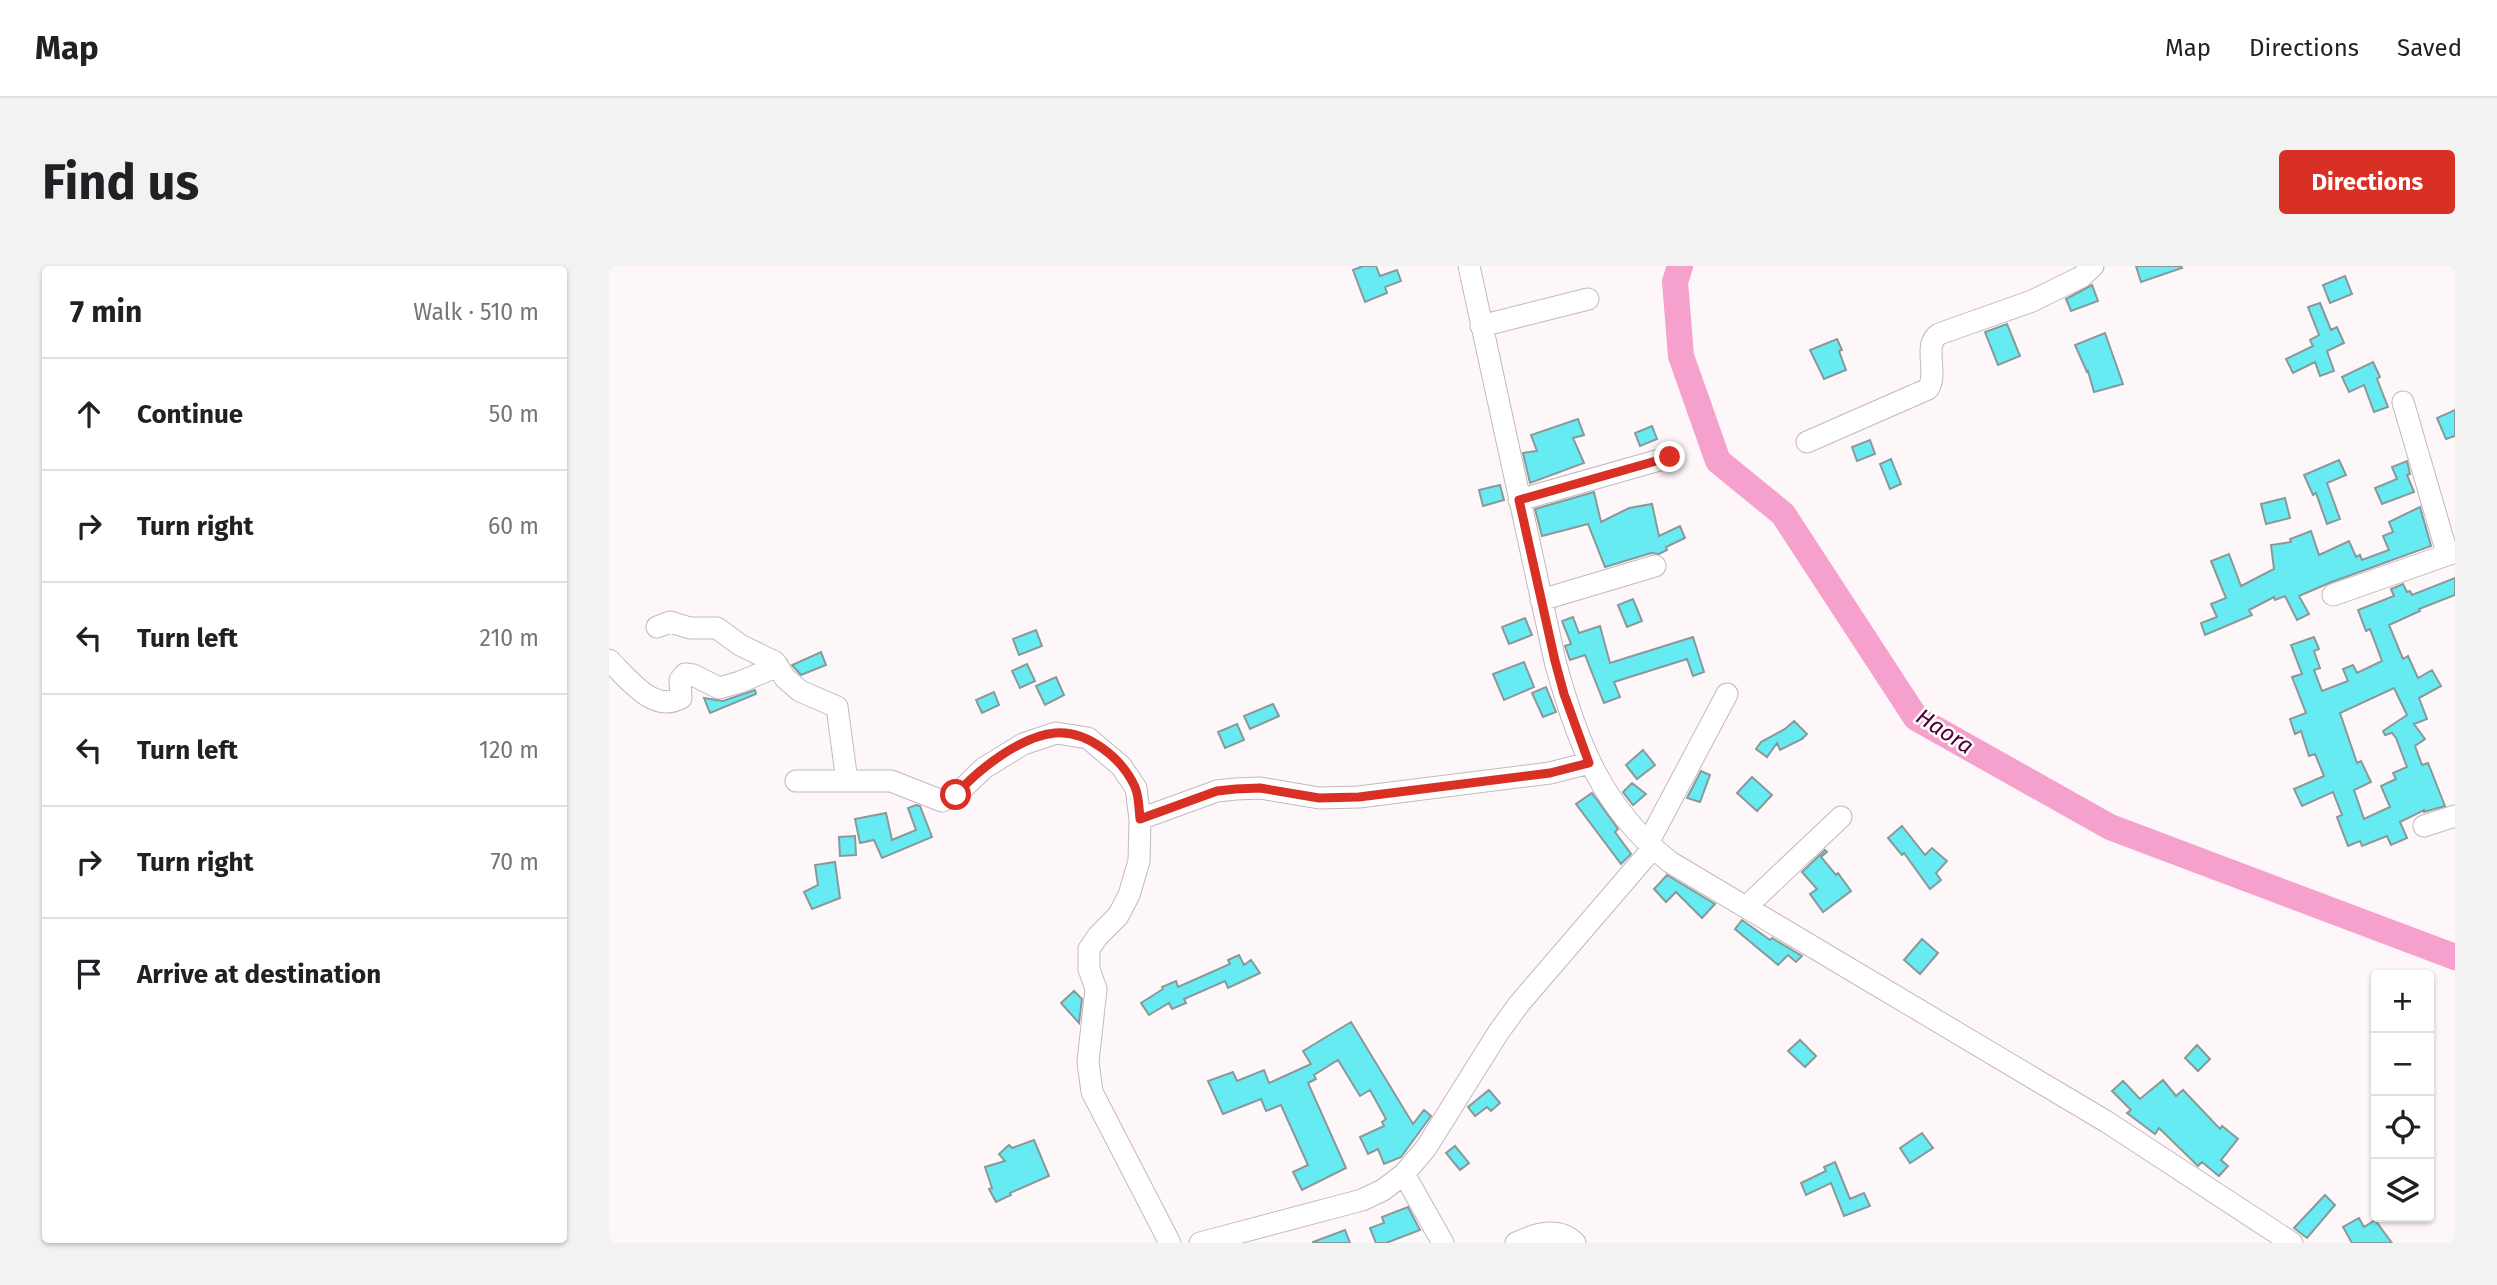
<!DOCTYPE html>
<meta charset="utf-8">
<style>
:root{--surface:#fff;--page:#f2f2f2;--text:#202124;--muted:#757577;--line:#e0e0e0;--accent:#d93025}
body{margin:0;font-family:"Fira Sans",sans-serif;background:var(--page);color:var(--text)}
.controls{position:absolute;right:21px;bottom:21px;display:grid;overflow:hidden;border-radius:7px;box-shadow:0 2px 5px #0004}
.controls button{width:63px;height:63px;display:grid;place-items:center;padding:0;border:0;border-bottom:2px solid var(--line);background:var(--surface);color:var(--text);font:35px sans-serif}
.stop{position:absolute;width:21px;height:21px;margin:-16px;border:5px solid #d93025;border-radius:50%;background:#fff}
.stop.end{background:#d93025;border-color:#fff;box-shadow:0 2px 7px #0008}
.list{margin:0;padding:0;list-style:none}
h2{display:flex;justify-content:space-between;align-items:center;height:91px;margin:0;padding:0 28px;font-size:30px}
h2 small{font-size:23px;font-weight:400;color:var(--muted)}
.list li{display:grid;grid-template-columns:46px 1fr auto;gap:21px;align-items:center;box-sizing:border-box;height:112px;padding:0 28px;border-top:2px solid var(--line)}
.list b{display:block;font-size:26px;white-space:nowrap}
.list em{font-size:23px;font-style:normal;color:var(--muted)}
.icon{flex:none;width:38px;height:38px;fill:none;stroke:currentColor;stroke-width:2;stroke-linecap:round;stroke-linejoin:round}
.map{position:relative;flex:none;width:1846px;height:977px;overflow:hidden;border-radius:7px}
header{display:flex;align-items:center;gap:42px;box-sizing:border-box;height:98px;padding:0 35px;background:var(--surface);border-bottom:2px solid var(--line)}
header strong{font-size:33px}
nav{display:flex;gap:38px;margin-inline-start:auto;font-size:24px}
.intro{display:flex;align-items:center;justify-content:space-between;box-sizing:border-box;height:168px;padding:0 42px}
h1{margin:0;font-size:49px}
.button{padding:18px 32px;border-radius:7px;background:var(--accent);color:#fff;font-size:24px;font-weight:700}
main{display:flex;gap:42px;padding:0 42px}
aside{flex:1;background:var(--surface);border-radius:7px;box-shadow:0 2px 5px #0004}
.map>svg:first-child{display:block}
</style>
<header>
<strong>Map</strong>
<nav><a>Map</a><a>Directions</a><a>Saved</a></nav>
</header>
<div class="intro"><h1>Find us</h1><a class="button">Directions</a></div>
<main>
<aside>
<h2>7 min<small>Walk · 510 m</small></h2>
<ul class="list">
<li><svg class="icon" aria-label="ahead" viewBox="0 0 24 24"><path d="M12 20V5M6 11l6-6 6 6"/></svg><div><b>Continue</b></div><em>50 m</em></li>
<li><svg class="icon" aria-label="right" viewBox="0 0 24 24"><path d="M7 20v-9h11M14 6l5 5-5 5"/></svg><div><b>Turn right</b></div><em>60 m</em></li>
<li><svg class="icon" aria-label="left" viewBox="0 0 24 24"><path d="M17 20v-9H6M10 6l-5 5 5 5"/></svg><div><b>Turn left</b></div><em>210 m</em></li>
<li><svg class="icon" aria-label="left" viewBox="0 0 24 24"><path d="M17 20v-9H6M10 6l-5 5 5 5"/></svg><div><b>Turn left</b></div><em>120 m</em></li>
<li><svg class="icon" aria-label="right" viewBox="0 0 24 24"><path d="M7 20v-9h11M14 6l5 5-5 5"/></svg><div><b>Turn right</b></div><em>70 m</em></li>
<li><svg class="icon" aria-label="arrive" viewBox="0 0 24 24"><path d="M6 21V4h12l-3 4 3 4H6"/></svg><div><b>Arrive at destination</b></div></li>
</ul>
</aside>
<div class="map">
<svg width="1846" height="977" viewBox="0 0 1846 977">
<rect width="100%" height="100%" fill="#fef7fa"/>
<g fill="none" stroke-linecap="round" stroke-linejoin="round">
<!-- river -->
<path stroke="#f6a0ce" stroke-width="26" d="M1071 0 1066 16 1072 90 1109 195 1174 248 1307 452 1501 561 1846 691"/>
</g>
<!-- building -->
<path fill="#66ebf3" stroke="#8b9899" stroke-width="2" fill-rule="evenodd" d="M754 0H767L771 10 788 4 792 15 776 21 778 27 756 36 744 4Z
M1527 0H1572L1573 2 1532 16Z
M1736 10 1743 28 1721 37 1714 19Z
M1483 19 1489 35 1462 45 1457 33Z
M1711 37 1722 64 1728 61 1735 77 1718 85 1725 105 1711 110 1706 96 1684 107 1677 93 1704 80 1701 74 1710 69 1699 41Z
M1398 58 1411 90 1389 99 1376 66Z
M1496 67 1514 118 1485 126 1479 105 1478 106 1466 79Z
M1228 73 1233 84 1230 85 1237 104 1215 113 1201 84Z
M1764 96 1771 111 1768 113 1779 141 1765 146 1755 119 1740 126 1733 111Z
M1846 144V170L1837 173 1828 152Z
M969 153 975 169 964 172 975 197 921 217 914 187 928 185 922 169Z
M1043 160 1048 173 1031 180 1026 167Z
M1261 174 1266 188 1248 195 1243 181Z
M1282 193 1292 218 1281 223 1271 198Z
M1730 194 1737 209 1718 217 1731 253 1718 258 1707 227 1704 229 1695 209Z
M1798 195 1801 208 1798 209 1805 226 1773 238 1766 222 1788 213 1783 201Z
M891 219 895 234 874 240 870 224Z
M985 226 992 256 1020 242 1043 238 1050 270 1071 260 1076 272 1057 281 1058 284 1050 288 1042 287 996 301 979 258 933 270 926 243Z
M1676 232 1681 252 1657 258 1652 238Z
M1811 241 1822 280 1720 317 1690 330 1700 348 1688 354 1676 330 1666 334 1665 331 1640 344 1643 349 1596 369 1592 357 1608 351 1602 338 1617 332 1602 295 1620 288 1632 320 1665 303 1662 279 1682 276 1681 273 1702 265 1710 289 1740 275 1747 291 1751 289 1753 294 1780 284 1774 270 1784 266 1780 256Z
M1846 312V329L1810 343 1811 345 1780 359 1794 393 1799 390 1809 412 1823 404 1832 420 1810 432 1818 453 1805 458 1816 473 1806 480 1813 499 1819 497 1836 540 1815 546V544L1791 556 1798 572 1782 579 1778 570 1753 580 1751 575 1739 580 1728 551 1733 549 1724 526 1693 540 1685 523 1715 510 1706 488 1700 490 1692 465 1686 468 1681 453 1697 447 1683 411 1693 408 1682 379 1705 371 1710 383 1705 385 1711 402 1705 404 1713 425 1739 415 1734 403 1744 399 1748 407 1773 395 1761 363 1757 365 1749 344 1785 330 1782 323 1794 318 1798 326 1801 325 1803 329ZM1785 422 1798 449 1774 465 1776 469 1783 467 1787 472 1798 501 1784 507 1787 513 1772 520 1781 541 1755 553 1745 524 1762 516 1752 495 1748 497 1731 447Z
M1024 333 1033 355 1018 361 1009 339Z
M964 351 970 367 991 360 1001 397 1084 371 1095 406 1084 410 1078 393 1005 416 1011 431 995 437 976 389 961 394 956 380 962 378 953 355Z
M916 352 923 369 900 378 893 361Z
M427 364 433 380 410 389 404 373Z
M212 386 217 399 192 409 183 399Z
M915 396 925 421 895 434 884 408Z
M418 398 426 415 411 422 403 405Z
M447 411 455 429 436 439 427 420Z
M937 421 947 446 934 451 923 427Z
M146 424 147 428 101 447 95 432 114 435Z
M385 426 390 439 373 447 367 434Z
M664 438 670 450 641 463 635 450Z
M1185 455 1198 468 1193 473 1171 484 1168 477 1158 491 1147 483 1152 476 1176 463Z
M628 458 635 474 616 482 609 466Z
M1034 484 1046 499 1028 513 1017 499Z
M1092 505 1101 509 1091 536 1078 532Z
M1143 511 1163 529 1148 545 1128 527Z
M1023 517 1037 528 1024 539 1014 526Z
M983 527 1009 563 1006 566 1022 588 1012 598 967 538Z
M307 539 311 540 323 571 273 592 265 574 251 577 246 553 277 547 283 574 307 564 299 542Z
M1293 560 1316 589 1323 582 1338 595 1327 607 1332 614 1321 623 1295 587 1293 589 1279 572Z
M246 570 247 589 231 590 230 571Z
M1216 584 1218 586 1212 591 1227 609 1229 607 1242 625 1214 646 1201 628 1208 623 1193 606Z
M226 596 231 632 203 643 195 626 209 619 206 599Z
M1058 609 1106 638 1093 652 1067 626 1057 636 1045 623Z
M1133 654 1161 674 1163 672 1193 690 1187 696 1179 689 1169 699 1126 663Z
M1313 673 1329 687 1311 708 1295 694Z
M630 689 635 699 642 694 651 707 619 722 616 715 575 733 577 737 563 743 560 737 540 749 532 737 554 723 553 721 567 715 569 721 621 698 619 694Z
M465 725 473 733 470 757 452 737Z
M742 756 804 858 815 844 822 850 792 891 775 898 769 883 759 888 751 871 775 860 773 856 777 853 761 824 751 830 729 794 705 809 707 813 699 817 737 902 693 924 684 906 699 899 672 839 657 845 652 833 614 848 599 815 624 806 628 815 655 804 660 817 702 798 694 785Z
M1191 774 1207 790 1196 801 1179 785Z
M1588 779 1601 793 1589 805 1576 792Z
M1554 814 1567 830 1574 824 1611 863 1613 860 1629 873 1612 894 1619 900 1610 910 1593 896 1589 900 1550 862 1546 868 1518 847 1522 844 1503 825 1514 815 1531 833Z
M880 824 891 837 882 845 878 841 866 850 859 841Z
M1313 867 1324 882 1301 897 1291 882Z
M425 874 440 910 401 927 402 929 387 936 380 923 383 922 376 901 396 895 390 888 400 879 403 882Z
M846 880 860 897 851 904 837 887Z
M1226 896 1241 933 1255 927 1261 940 1235 950 1222 917 1197 929 1192 917 1217 905 1215 901Z
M1716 929 1726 939 1698 972 1685 962Z
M799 941 811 964 777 977H767L761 962 775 957 773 951Z
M1750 952 1755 961 1766 954 1783 977H1743L1734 961Z
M736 964 741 977H704V976Z"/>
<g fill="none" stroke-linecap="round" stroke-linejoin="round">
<!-- minor casing -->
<g stroke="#c3b8bd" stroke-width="23">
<path id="minor" d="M860 0 946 395C968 477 993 542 1061 596L1498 856 1683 977
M872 60 979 33
M1794 136 1838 287
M1198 176 1319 123C1330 107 1313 79 1330 68L1423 35 1472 11 1484 0
M910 234 1061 191
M1724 329 1846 286
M932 334 1046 300
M48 361 61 356 81 362H108L131 379 166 396 176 412 191 425 228 441 238 515
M0 394C18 411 44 448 72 432L71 414 76 408 84 409 110 422 131 416 169 400
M187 515H282L333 535 347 529 375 502 414 478 447 467 479 472 512 500 527 522 531 553 530 595 520 629 509 650 489 670 480 683V703L487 723 479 796 483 826 561 977
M531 553 608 525 627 523 651 522 710 532 750 531 941 507 980 497
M1815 560 1846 550
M1039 577 1118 428
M1137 641 1232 551
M795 908 834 977
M591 977 753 934 774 924 795 908 817 882 889 767 910 738 1044 582
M907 977C926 968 949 960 966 977"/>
</g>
<!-- minor -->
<use href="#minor" stroke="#fff" stroke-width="21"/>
</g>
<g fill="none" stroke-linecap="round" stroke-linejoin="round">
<!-- route -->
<path stroke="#d93025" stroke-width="9" d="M347 529C368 504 412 470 446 467 478 464 513 492 526 521 530 530 530 543 531 553L608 525 627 523 651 522 710 532 750 531 941 507 980 497 955 428 946 395 910 234 1061 191"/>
</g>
<g text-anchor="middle" stroke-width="5" stroke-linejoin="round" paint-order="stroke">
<!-- water labels -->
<g font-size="23" font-style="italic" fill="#4d0134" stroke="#fff">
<text transform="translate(1336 465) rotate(33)" y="8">Haora</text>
</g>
</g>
</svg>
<div class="controls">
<button>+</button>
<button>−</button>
<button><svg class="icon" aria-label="locate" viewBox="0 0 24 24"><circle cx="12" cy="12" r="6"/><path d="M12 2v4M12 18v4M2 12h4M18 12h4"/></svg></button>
<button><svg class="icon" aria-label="layers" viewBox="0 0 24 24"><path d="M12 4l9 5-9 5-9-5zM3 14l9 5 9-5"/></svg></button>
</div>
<div class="stop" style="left:347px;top:529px"></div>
<div class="stop end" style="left:1061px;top:191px"></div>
</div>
</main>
